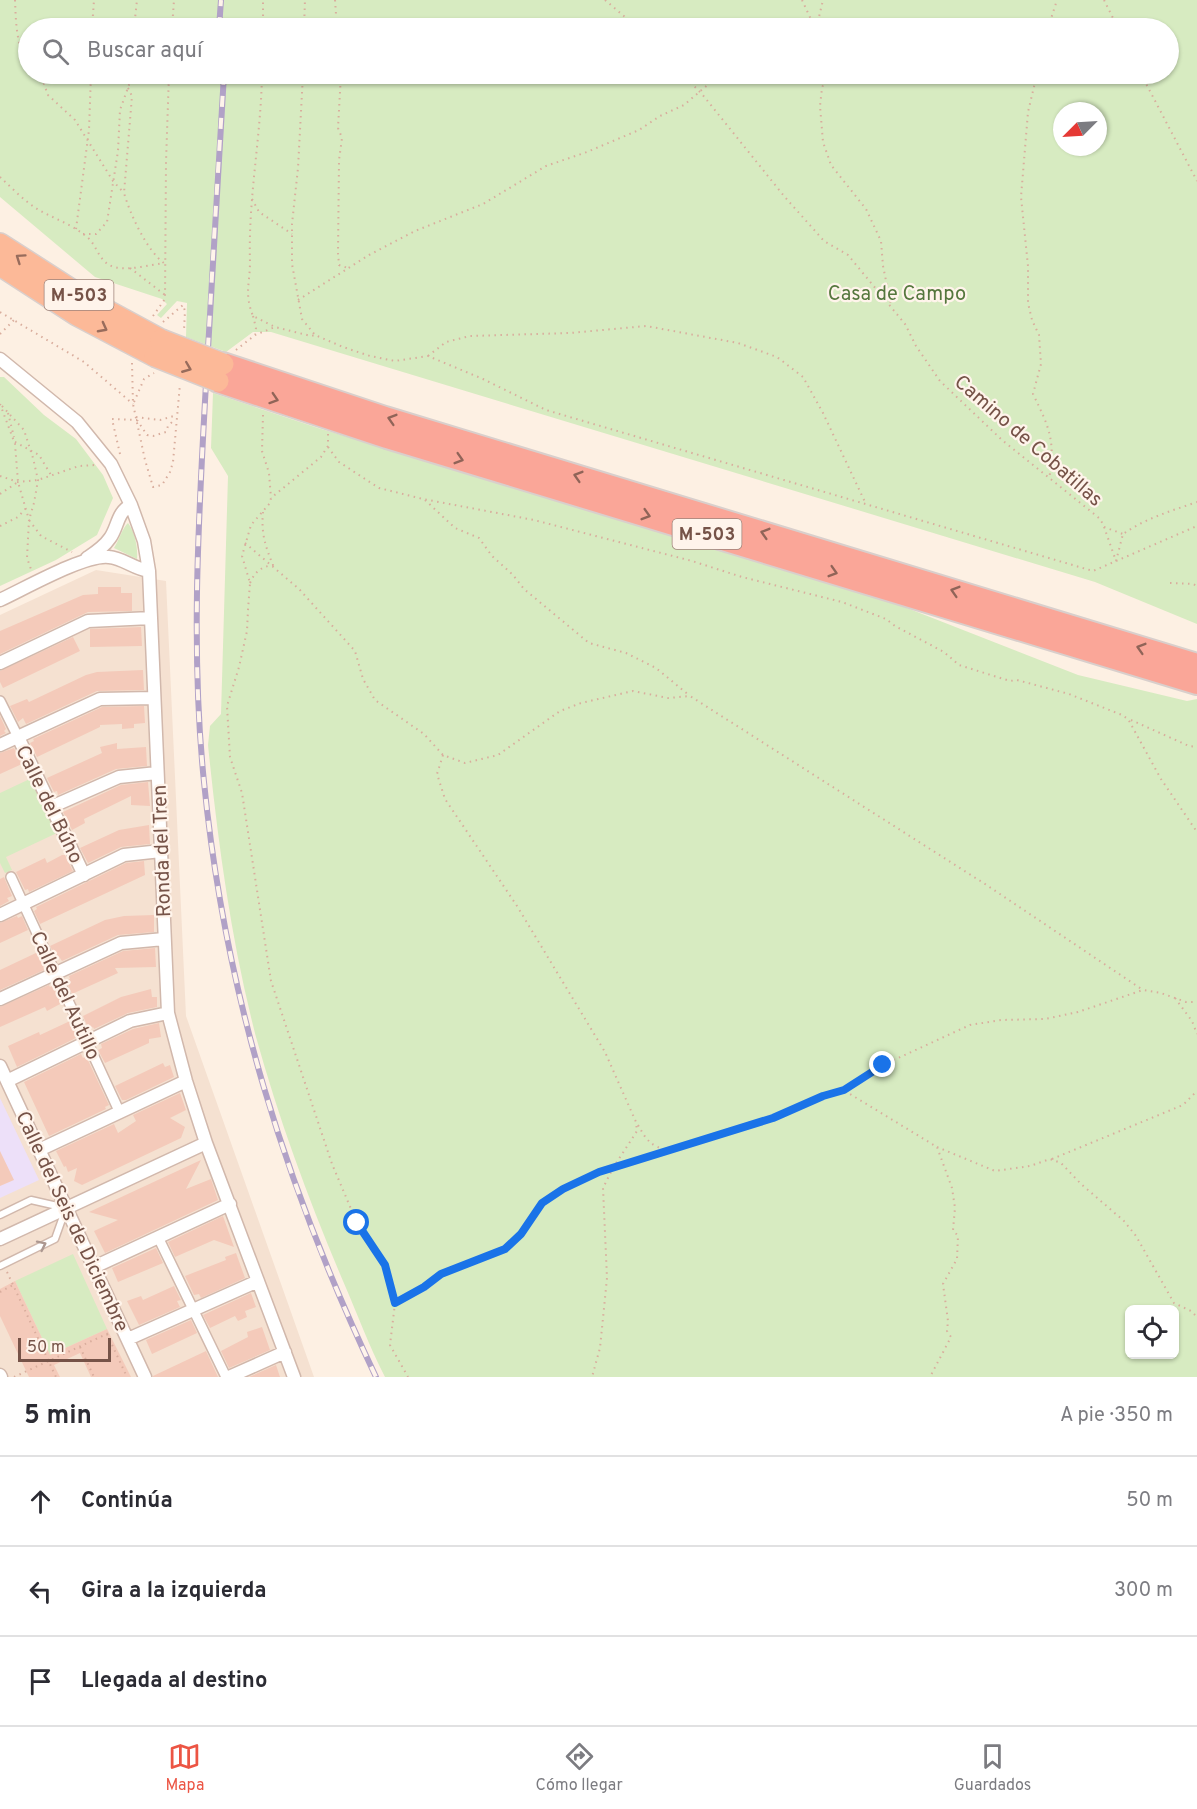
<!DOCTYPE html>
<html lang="es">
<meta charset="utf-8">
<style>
:root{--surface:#fff;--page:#f2f2f3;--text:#2b2b33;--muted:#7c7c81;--line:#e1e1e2;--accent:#ec5544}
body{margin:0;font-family:Overpass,sans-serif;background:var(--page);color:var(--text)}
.controls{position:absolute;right:18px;bottom:18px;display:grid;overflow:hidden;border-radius:9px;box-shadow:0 2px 4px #0004}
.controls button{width:54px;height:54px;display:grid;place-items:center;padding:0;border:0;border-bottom:2px solid var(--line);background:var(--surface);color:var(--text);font:30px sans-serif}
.compass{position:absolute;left:1053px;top:102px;width:54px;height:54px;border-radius:50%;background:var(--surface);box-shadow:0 2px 4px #0004;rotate:246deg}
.scale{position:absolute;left:18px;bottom:15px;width:93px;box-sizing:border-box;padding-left:6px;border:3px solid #765348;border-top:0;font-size:16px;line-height:21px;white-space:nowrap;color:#765348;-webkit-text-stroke:4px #fff4eb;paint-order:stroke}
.stop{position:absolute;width:18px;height:18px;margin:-14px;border:4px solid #1a73e8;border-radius:50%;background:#fff}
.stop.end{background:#1a73e8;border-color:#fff;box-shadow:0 2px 6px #0008}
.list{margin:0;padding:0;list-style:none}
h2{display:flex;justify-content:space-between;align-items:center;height:78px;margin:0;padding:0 24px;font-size:26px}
h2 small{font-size:20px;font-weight:400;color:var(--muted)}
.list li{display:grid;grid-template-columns:39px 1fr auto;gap:18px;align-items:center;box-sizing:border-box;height:90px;padding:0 24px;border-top:2px solid var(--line)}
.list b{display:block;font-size:22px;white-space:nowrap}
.list em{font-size:20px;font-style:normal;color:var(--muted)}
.icon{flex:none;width:33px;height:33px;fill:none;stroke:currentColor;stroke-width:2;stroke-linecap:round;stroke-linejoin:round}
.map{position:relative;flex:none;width:1197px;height:1377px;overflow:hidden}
.search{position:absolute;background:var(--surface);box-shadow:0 2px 4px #0004;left:18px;right:18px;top:18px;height:66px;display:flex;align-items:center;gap:15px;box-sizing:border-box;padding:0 21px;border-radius:33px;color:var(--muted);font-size:22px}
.sheet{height:348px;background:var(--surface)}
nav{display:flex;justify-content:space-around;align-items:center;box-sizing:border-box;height:84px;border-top:2px solid var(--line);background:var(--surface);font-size:16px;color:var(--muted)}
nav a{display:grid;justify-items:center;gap:3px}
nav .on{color:var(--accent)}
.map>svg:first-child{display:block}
</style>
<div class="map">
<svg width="1197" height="1377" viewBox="0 0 1197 1377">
<rect width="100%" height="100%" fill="#fdf0e3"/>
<!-- residential -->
<path fill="#f5e1d1" d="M96 570 166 581 186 1016 314 1377H0V615Z"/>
<!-- education -->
<path fill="#ede0f9" d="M0 1098 39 1180 0 1198Z"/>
<!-- green -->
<path fill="#d7ebc1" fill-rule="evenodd" d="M0 0H1197V624L1095 582 271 332H253L226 352 186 337 187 303 177 301 161 318 157 315 167 304 162 299 95 277 0 197ZM28 28H1168V74H28ZM1062 111H1098V147H1062Z
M0 377H4L44 415 76 439 103 475 113 498 97 535 56 560 0 586Z
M213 393 318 428 884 599 1078 675 1187 701 1197 699V1377H385C369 1346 357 1313 343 1281 309 1201 279 1120 256 1037 231 941 218 843 208 745L210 726 221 714 228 476 211 448ZM1130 1310H1174V1354H1130Z
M128 523C135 532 138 548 137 559L114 548C118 542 123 527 128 523Z
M34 777 59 832 6 857 12 870 5 873 0 863V793Z
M73 1254 107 1329 50 1355 15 1281Z"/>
<!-- building -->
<path fill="#f4caba" d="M98 587H121V593H132V611L88 612 0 654V631L83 595 98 594Z
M141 627 142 646 90 647V629Z
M73 637 80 651 3 688 0 682V671Z
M143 670 144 690 97 691 26 724 23 718 18 722 10 706 27 699 29 702 86 675 97 672Z
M144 706 145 723 134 724V728L122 729V724L100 725V727L37 757 30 743 34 741 33 739 102 707Z
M0 716 6 729 4 731 6 733 0 736Z
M117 743V749L146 747 147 766 116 769 58 795 57 791 54 792 47 778 102 753 100 747Z
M14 748 22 764 0 774V753Z
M148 782 150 806 131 805V796L84 819 85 823 72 830 63 812 121 785Z
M149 825 150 844 121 847 88 863 80 848 119 830Z
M62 855H65L73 871 29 892 28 889 25 890 16 872 45 858 47 863Z
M144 861 145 875 40 924 34 911 37 909 36 907 126 863Z
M4 877 12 896 7 898 9 901 0 906V879Z
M154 915V932L118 935 62 961 60 958 57 960 50 946 105 920 124 916Z
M17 916 18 918 22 916 28 930 0 943V923Z
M155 948 156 967 115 968 118 973 72 994 66 980 70 979 69 976 123 951Z
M38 952 45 966 43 967 44 970 0 990V970Z
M49 985 50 987 54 985 62 1003 47 1011 45 1007 0 1027V1007Z
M151 989 152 997H157V1007L128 1013 94 1029 93 1027 89 1030 83 1016 121 997Z
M70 1021 77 1036 74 1039 17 1067 8 1046 39 1032 40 1035Z
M159 1023 161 1037 149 1039V1043L105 1063 98 1050 102 1048 101 1044 133 1029Z
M81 1054 83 1058 86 1056 109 1105 105 1107 106 1109 49 1136 24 1082Z
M163 1063 165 1067 170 1065 174 1077 126 1100H122L115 1086Z
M180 1093 186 1110 170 1118 185 1127 181 1138 82 1185 74 1181 77 1168 68 1172 66 1166 64 1167 56 1151 114 1124 118 1133 136 1121 133 1115Z
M0 1151 14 1180 0 1186Z
M201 1160 186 1189 211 1179 218 1200 105 1253 94 1231 118 1220 89 1212Z
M223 1216 234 1247 214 1240 175 1257 168 1242Z
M156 1248 163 1263 118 1282 112 1268Z
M236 1253 245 1278 201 1298 199 1294 194 1295 185 1276 226 1260 225 1257Z
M15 1281 50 1355 107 1329 131 1377H91L80 1353 54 1365 60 1377H29L0 1316V1289Z
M174 1286 181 1300 177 1301 180 1307 139 1325 127 1301 141 1296 143 1300Z
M251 1293 256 1307 245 1311 247 1317 238 1321 235 1316 210 1328 203 1315Z
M191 1320 197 1333 152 1354 146 1340Z
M262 1327 270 1350 229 1368 221 1351 248 1337 247 1332Z
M206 1351 218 1377H153V1376Z
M276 1365 280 1377H249Z"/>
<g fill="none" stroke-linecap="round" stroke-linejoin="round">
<!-- service casing -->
<g stroke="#d1b8ac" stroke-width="9">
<path id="service" d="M0 1215 31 1200 66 1208 55 1239 0 1266"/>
</g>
<!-- pedestrian casing -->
<g stroke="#d1b8ac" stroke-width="12">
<path id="pedestrian" d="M0 701 18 737
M11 877 120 1113
M158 1237 226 1377"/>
</g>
<!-- minor casing -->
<g stroke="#d1b8ac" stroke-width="15">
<path id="minor" d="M0 359 77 422 111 464 131 505 144 541 149 571 151 618 168 1013 186 1081 206 1143 294 1377
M87 558C96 552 104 547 110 538 118 527 117 512 131 505
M0 600C24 589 85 554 109 557 123 558 134 569 149 571
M0 663 88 621 151 618
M18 737 84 875
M0 745 100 699 154 698
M51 807 119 777 157 773
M0 915 124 855 161 851
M0 999 121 943 164 939
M0 1066 145 1377
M7 1081 130 1021 168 1013
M39 1150 186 1081
M0 1239 206 1143
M94 1267 230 1204
M128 1339 258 1281
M0 1375 1 1377
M229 1377 285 1352"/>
</g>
<!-- trunk casing -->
<g stroke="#d9cfcc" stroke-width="24">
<path id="trunk" d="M0 244 87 300 161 340
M0 265 77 315 155 356"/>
</g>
<!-- motorway casing -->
<g stroke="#d9cfcc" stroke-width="26">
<path id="motorway" d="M223 364 385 418 1197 665
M218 381 387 437 1197 683"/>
</g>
<!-- path -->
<path stroke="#d9ad9d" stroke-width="2" stroke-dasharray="1.5 4.5" stroke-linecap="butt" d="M15 0C16 23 16 44 28 65
M335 0 337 28
M605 0 638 28
M802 0 815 28
M1104 0 1118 28
M92 28 94 0
M134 28 137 0
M172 28 174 0
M263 28V0
M304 28 305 0
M806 28 819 17 823 0
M1048 28 1057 0
M36 74 44 84 48 95 75 120 113 181 124 193
M262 74C261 137 248 199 250 262 250 284 244 293 253 316L275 327
M303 74 298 168 292 224V264L302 319 315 335 343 347 370 356 395 361 428 356 483 379 546 410 1093 571 1197 526
M341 74 338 128 342 138 339 160 338 253 339 265 348 268
M682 74 702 94 784 196 824 241 848 255 905 324 916 346 940 381 1002 440 1099 518 1103 524 1116 561
M827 74 822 88 820 106 823 142 831 165 866 209 881 241 883 266 891 305
M1037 74 1028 112 1021 197 1028 266V303L1032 320 1039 335 1041 364 1033 394C1049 427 1056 441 1049 479
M1141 74 1197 181
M128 88 132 96 124 193C130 214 147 251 164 263
M0 177C12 188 25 202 39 210 55 219 73 225 87 237 98 246 98 262 114 267 129 271 149 265 164 263
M252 199 259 212 292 234
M76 229 89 130 91 74
M83 234H96L107 222 118 151 120 110 130 82 131 74
M130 268 165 295
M298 300 369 255 415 231 483 204 546 166 587 152 639 130 660 116 684 105 711 82 734 74
M0 312 84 362 133 404
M153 316 165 299 166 162 169 74
M253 316 256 328 255 334
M163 322 183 305 185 311 184 330
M0 334 14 320
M236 350 255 335 275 327 311 336 315 335
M428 356 446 342 470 336 570 333 646 326 738 343 777 357 803 377 823 413 865 502
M132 363 133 404 145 460 153 487 162 485 170 472 173 462 180 384
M134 402 144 379 154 373
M0 404 15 444 18 482 29 520 27 558 32 572
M2 406 24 430 33 458 38 480 34 503 29 520 41 536 72 552
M8 413 14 437
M263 415 262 451 269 473 271 498
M136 417 160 420 177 415
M137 420 147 435 153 436 166 432 168 426 175 419
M328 434V446L321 457 271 498 270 503 251 525 242 556 250 583 248 610 247 631 239 667 227 706 230 757 242 793 271 981 332 1164 357 1223 385 1265 395 1303 390 1345 408 1377
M15 442 39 455 51 475
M328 447 339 462 379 488 423 499 534 520 692 561 742 577 842 602 886 619 895 626 944 652 959 665 1010 681 1017 680 1069 694 1122 715 1128 719 1161 779 1197 832
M120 454 112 419 137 420
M0 476 18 482 38 480 79 466 96 465
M0 494 18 482
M425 500 455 528 479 538 492 556 513 575 524 589 589 643 626 653 656 668 690 696
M0 526 18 517 27 507
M1104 527 1123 534
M245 543 299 589 355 651 363 679 375 700 424 734 443 755 465 763 498 755 560 711 581 703 633 691 668 698 690 696 985 884 1143 990
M1116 561 1123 534C1146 518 1171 511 1197 502
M250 583C255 572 260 567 273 565 265 546 261 532 263 512
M1170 583 1193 584 1197 586
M1131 720 1189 746 1197 747
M443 755 437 774 445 799 517 906 605 1052 636 1122 637 1131 613 1168 603 1188 607 1278 600 1348 592 1377
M1175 998 1192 1021 1197 1034
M845 1091 937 1147 952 1188 955 1208 953 1230 958 1236 957 1259 943 1284 948 1321 947 1331 951 1337 930 1377
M638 1125C647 1141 650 1145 668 1151
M937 1147 995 1171 1030 1166 1050 1159 1061 1163 1081 1184 1124 1221 1136 1236 1174 1303 1191 1311 1197 1317
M1052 1159 1183 1105 1197 1091
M7 1272 56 1377
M0 1292 13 1285
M395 1303 424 1287 441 1274 505 1249 521 1234 542 1203 563 1189 599 1172 773 1118 823 1097 844 1090 883 1065 970 1025 1001 1020 1045 1019 1078 1012 1143 990 1161 993 1186 1002H1197
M107 1334 127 1377
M80 1347 94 1377
M14 1377 111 1332"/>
<!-- service -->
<use href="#service" stroke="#fff" stroke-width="6"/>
<!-- pedestrian -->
<use href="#pedestrian" stroke="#fff" stroke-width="9"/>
<!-- minor -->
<use href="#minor" stroke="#fff" stroke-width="12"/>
<!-- trunk -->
<use href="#trunk" stroke="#fcb998" stroke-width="21"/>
<!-- motorway -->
<use href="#motorway" stroke="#faa698" stroke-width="22"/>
<!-- rail casing -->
<g stroke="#b1a1c7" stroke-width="6">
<path id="rail" d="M219 28 221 0
M224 74C217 183 211 292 205 401 198 528 191 656 204 782 225 994 285 1185 376 1377"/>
</g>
<!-- rail -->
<use href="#rail" stroke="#fff4eb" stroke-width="4" stroke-dasharray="11" stroke-linecap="butt"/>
<!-- trunk-bridge casing -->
<g stroke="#d9cfcc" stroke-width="24" stroke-linecap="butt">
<path id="trunk-bridge" d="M161 340 223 364
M155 356 218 381"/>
</g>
<!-- trunk-bridge -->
<use href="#trunk-bridge" stroke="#fcb998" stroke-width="21"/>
</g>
<!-- one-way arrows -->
<defs><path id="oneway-chevron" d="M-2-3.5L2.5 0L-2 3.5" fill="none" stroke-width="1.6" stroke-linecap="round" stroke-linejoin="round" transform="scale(1.5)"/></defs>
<g stroke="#986c5c">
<use href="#oneway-chevron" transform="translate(20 258) rotate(-145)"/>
<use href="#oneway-chevron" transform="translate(103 328) rotate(28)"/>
<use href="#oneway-chevron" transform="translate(187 368) rotate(22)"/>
</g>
<g stroke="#906458">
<use href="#oneway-chevron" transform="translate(274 399) rotate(18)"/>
<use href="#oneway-chevron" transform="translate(392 419) rotate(-163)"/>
<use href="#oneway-chevron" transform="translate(459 459) rotate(17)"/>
<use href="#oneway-chevron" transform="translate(578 476) rotate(-163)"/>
<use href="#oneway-chevron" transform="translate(646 515) rotate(17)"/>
<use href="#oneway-chevron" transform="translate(765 533) rotate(-163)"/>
<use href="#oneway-chevron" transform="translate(833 572) rotate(17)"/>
<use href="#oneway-chevron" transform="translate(955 591) rotate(-163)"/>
<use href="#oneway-chevron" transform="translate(1141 648) rotate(-163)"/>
</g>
<use stroke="#ad9891" href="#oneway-chevron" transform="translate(42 1245) rotate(-26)"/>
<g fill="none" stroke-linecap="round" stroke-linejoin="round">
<!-- route -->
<path stroke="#1a73e8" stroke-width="8" d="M357 1223 385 1265 395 1303 424 1287 441 1274 505 1249 521 1234 542 1203 563 1189 599 1172 773 1118 823 1096 844 1090 883 1065"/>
</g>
<g text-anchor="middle" stroke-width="4.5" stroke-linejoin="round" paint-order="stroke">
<!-- shield labels -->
<g fill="#fff4eb" stroke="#9f8379" stroke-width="1.5">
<rect x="44.5" y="280" width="69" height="30" rx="4.5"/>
<rect x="672.5" y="519" width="69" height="30" rx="4.5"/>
</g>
<g font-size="18" font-weight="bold" fill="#765348">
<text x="79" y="301">M-503</text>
<text x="707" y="540">M-503</text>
</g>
<!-- park labels -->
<g font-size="20" fill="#55773d" stroke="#fff4eb">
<text x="897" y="300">Casa de Campo</text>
</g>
<!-- street labels -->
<g font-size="20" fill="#765348" stroke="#fff4eb">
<text transform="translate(1029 440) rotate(41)" y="7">Camino de Cobatillas</text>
<text transform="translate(50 804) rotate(64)" y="7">Calle del Búho</text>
<text transform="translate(161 851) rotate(-92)" y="7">Ronda del Tren</text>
<text transform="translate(66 995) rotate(65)" y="7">Calle del Autillo</text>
<text transform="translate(73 1221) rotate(65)" y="7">Calle del Seis de Diciembre</text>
</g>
</g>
</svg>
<div class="controls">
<button><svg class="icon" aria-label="locate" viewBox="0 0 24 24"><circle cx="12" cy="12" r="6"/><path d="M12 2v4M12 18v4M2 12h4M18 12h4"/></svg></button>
</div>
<svg class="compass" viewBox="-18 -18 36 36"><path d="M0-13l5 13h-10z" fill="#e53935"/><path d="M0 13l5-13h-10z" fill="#7c7c81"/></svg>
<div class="scale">50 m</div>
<div class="stop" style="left:357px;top:1223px"></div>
<div class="stop end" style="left:883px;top:1065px"></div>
<div class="search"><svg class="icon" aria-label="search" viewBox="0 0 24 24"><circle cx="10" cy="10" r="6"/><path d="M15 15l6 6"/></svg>Buscar aquí</div>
</div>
<section class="sheet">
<h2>5 min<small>A pie · 350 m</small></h2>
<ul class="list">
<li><svg class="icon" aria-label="ahead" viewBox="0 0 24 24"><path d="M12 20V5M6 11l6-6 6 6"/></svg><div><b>Continúa</b></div><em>50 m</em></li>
<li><svg class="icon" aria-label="left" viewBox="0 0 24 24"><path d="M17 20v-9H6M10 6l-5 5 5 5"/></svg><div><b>Gira a la izquierda</b></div><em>300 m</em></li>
<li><svg class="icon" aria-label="arrive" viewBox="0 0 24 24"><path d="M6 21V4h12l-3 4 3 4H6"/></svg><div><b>Llegada al destino</b></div></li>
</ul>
</section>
<nav>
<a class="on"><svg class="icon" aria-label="map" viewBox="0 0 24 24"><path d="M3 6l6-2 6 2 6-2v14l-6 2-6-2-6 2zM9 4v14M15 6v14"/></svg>Mapa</a>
<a><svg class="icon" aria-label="directions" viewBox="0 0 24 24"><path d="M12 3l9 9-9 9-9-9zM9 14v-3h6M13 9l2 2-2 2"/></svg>Cómo llegar</a>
<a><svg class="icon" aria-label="saved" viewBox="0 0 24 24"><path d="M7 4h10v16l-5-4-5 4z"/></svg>Guardados</a>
</nav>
